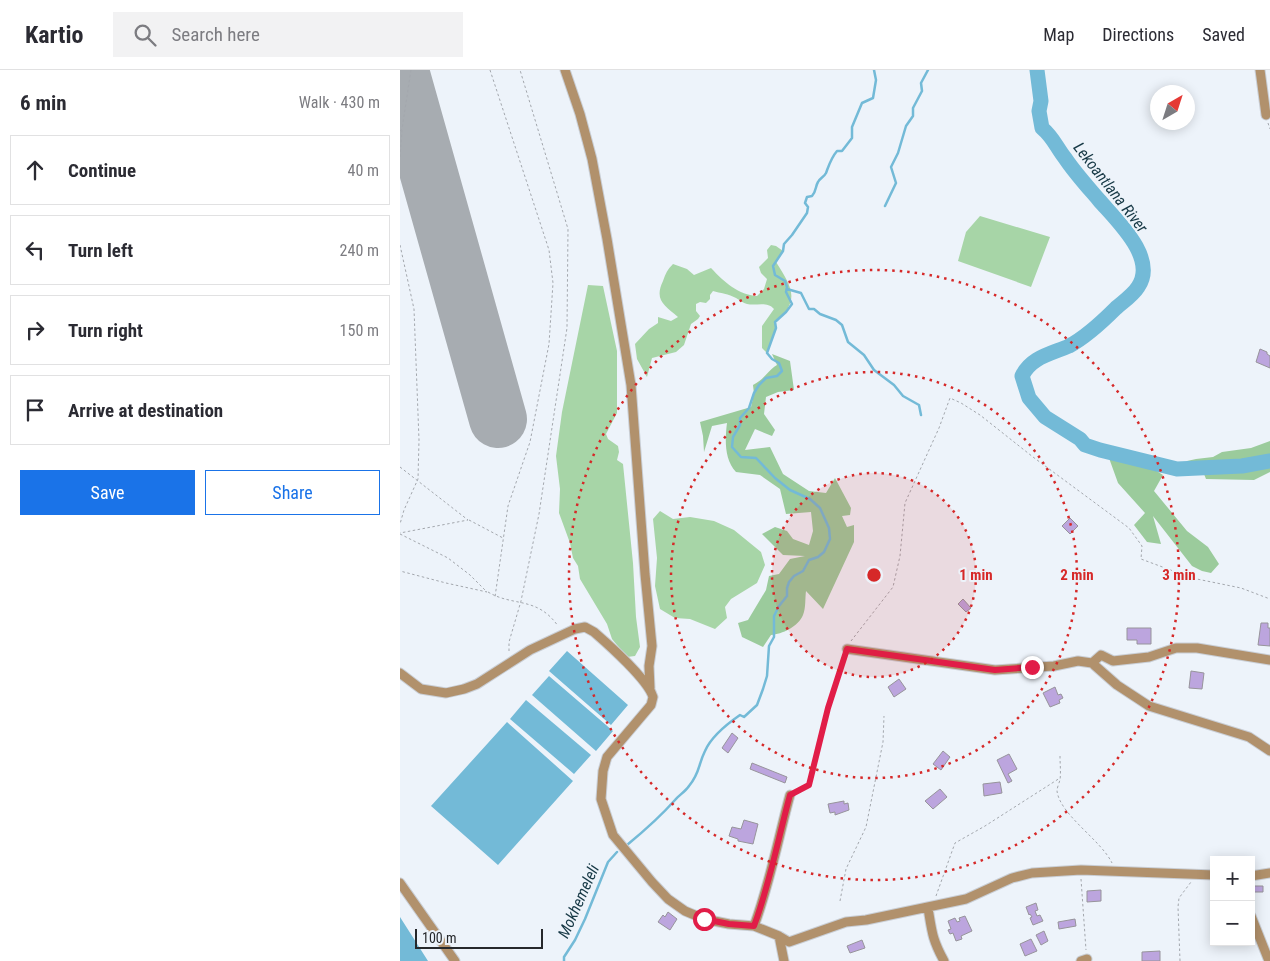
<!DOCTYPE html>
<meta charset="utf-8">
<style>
:root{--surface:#fff;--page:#f2f2f3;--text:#2b2b33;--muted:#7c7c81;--line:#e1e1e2;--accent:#1a73e8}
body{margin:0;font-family:"Roboto Condensed",sans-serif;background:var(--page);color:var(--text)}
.controls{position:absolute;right:15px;bottom:15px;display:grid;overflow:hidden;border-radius:0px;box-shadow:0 2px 12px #0003}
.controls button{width:45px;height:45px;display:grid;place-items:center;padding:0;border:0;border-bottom:1px solid var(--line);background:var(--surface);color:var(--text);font:25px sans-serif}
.compass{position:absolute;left:750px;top:15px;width:45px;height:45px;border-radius:50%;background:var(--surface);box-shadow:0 2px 12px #0003;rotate:39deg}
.scale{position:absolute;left:15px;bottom:12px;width:128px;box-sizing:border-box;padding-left:5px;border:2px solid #26282b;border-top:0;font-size:14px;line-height:18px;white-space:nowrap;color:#26282b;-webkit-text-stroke:4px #edf3fa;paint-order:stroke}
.stop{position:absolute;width:15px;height:15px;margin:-11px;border:4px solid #e11d48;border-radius:50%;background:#fff}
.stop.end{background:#e11d48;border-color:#fff;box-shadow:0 1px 5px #0008}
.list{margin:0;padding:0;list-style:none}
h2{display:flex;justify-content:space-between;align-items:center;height:65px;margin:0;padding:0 20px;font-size:21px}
h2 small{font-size:16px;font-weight:400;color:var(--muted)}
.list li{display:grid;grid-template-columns:32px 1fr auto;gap:15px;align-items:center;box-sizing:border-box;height:70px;margin:0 10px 10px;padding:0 10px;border:1px solid var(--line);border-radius:0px}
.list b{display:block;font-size:19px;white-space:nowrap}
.list em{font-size:16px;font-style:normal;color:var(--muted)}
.actions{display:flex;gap:10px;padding:15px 20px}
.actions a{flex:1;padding:11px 0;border:1px solid var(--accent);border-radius:0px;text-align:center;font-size:18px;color:var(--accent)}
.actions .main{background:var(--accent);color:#fff}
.icon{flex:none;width:28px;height:28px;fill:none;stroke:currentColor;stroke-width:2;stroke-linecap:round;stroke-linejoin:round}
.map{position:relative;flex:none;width:870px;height:891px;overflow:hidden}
header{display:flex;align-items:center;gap:30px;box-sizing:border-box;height:70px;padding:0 25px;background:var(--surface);border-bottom:1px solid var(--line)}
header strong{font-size:24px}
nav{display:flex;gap:28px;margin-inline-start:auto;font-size:18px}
.search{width:350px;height:45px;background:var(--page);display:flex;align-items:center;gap:12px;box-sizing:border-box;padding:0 18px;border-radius:0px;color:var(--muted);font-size:19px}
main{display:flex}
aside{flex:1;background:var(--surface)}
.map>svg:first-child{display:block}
</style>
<header>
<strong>Kartio</strong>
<div class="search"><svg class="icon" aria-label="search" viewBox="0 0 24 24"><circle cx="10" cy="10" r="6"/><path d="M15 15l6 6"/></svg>Search here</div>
<nav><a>Map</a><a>Directions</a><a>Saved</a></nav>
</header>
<main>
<aside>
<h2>6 min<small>Walk · 430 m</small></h2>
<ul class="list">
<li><svg class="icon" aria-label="ahead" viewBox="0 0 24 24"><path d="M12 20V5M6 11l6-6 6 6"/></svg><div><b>Continue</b></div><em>40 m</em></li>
<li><svg class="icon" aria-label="left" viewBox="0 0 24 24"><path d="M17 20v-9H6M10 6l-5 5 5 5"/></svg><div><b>Turn left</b></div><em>240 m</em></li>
<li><svg class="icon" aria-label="right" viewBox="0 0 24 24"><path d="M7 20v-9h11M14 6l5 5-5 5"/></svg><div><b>Turn right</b></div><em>150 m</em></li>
<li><svg class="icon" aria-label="arrive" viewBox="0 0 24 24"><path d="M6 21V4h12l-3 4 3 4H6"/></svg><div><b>Arrive at destination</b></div></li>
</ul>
<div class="actions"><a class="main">Save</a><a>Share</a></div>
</aside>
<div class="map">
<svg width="870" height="891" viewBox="0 0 870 891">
<rect width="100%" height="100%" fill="#edf3fa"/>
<!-- green -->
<path fill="#a7d5a7" d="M580 146 650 167 631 217 558 191 566 162Z
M371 175 376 176 383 181 376 192C392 217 401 231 375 252L376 258 367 283 362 278V256L374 239C367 231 357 236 347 234 343 233 340 230 336 228 329 224 320 223 313 221L310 225V229L306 233 300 232 296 234V241L300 246 298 249 291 254 284 275 276 282 252 288 247 307 237 289 235 274 249 259 258 253V247L271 251 278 247C264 235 254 230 263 211 266 203 267 200 273 194L287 199 294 205 311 198C324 212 339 225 357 226L364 219 367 209 361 203 359 197 368 188 367 180Z
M188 215 203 216 217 281V343L206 364 208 369 218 376 219 382 217 390 223 394 233 493 236 547 240 577 235 586 227 587 212 569 207 554 180 509 178 496 173 488 170 473 159 443 160 419 156 386 162 342Z
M260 441 273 449 290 447 314 451 334 460 361 482 365 495 357 513 331 529 325 537 327 548 315 559 290 549 275 548 260 539 255 516 257 488 253 449Z"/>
<!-- forest -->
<path fill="#9bcb9c" d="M372 284 390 291 394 320 378 322 366 327 364 344 375 360 372 366 355 359 345 380 370 377 383 404 409 421 426 423 435 408 451 438 450 445 442 446 447 457 454 455V472L423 539 406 521C405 528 406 538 403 545 398 557 382 564 371 565L363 577 342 567 338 553 348 550 366 520 369 506 379 504 390 489 405 486 383 485 362 464 375 457 387 461 393 469 409 475 413 461 411 442 386 444 380 419 360 405 336 402C324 389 325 369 327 353L312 356 304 382 303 366 300 352 351 337 354 324 353 315C365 309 367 301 377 295Z
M870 371V402L854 410 806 409 804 404 808 401 809 395 803 394 786 395 787 391 796 389 813 387 822 382 851 378Z
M709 388 747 395 763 405 754 421 787 461 808 477 819 494 811 503 802 501 792 496 753 446 761 474 747 472 734 455 745 443 718 413Z"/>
<!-- water -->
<path fill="#73bad7" d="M167 581 228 635 211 655 149 601Z
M149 606 213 661 196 681 132 625Z
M126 630 191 685 174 704 110 649Z
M107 652 173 711 98 795 31 736Z
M0 847 28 891H0Z"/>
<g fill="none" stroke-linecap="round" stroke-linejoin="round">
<!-- stream -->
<path stroke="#73bad7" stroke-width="2.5" d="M485 136 496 113 491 97 498 83 506 56 513 46V38L522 21 521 13 528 0
M387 219 401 223 409 239H414L420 244 436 250 442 255 448 272 464 285 474 300 494 315 503 326 519 335 521 345
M227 775C244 761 260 747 275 730 279 725 285 722 289 716 300 703 298 695 305 681 311 667 327 654 340 645L344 647 357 635 363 619 367 606 369 576 374 567V546L379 536 387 526V518L389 512 394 506 403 501 409 490 418 487 424 482 430 469 429 458 420 438 410 429 390 420 375 408 356 388 341 387 332 377 333 367 340 355V348L349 338 354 323 359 315 366 308 377 306 382 301 379 293 372 289 367 283 376 258 375 252 386 242 392 234 386 222 387 217 385 211 375 205 373 196 383 181 384 174 392 165 407 143 408 137 405 133 407 127 412 126C417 120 415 117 418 112 420 108 424 107 426 103 429 95 431 88 437 81H442L452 68V57L462 33 473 28 476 10 474 0
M164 891V887L175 870 185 849 208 792 217 782"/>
<!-- river -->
<path stroke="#73bad7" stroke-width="15" d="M637 0 641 31 639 41 642 58C653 67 657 78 665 88 675 103 687 116 699 130 716 150 758 188 738 217 733 225 724 231 716 238 702 252 686 267 669 276 651 284 631 287 622 306L629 328 645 347 680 369 685 375 700 380 777 399 842 396 870 391"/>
<!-- runway -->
<path stroke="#a7acb1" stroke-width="58" d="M0 1 98 349"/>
</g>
<!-- building -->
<path fill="#bca5de" stroke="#97949b" d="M860 279 867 282V284L870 286V298L856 292Z
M670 448 678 456 670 464 662 456Z
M563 529 571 538 566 542 558 534Z
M861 553H868V558H870V576L858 575Z
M727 558H751V574H737V570H727Z
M791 601 804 603 802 619 789 618Z
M499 609 506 619 494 627 488 617Z
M655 617 658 625 661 624 663 628 659 630 660 633 650 637 643 623Z
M332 663 338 668 328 683 322 678Z
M543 681 550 687 541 700 533 694Z
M609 684 617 699 608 704 612 711 608 713 597 690Z
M352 693 387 707 385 713 350 699Z
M600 712 602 723 584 726 583 714Z
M540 719 547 727 533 739 525 731Z
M444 731V734L448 733 449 740 435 745V742L430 743 428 734Z
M344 750 358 754 353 774 338 771V769L329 766 332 757 341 759Z
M851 816H863V822H851Z
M701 820V831L687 832V821Z
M636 833 638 840 635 841 637 846 640 845 643 851 633 855 630 848 632 847 630 844 629 845 626 837Z
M268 842 277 849 270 860 258 852 263 845 265 847Z
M565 846 572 861 561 866 562 869 556 871 553 863 550 864 548 860 551 859 548 851 555 848 557 852 560 851 559 848Z
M675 849 676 856 659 859 658 852Z
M644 861 648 871 641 875 636 865Z
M631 869 637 881 625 886 620 874Z
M462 870 465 878 450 883 447 876Z
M760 881V891H742V882Z"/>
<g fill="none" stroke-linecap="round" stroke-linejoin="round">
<!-- minor casing -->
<g stroke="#c9ced5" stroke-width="11">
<path id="minor" d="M165 0 180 44 192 89 207 169 231 315 245 504 252 576 249 596 250 618
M860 0 866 45
M447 579 595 600 654 596 678 591 692 593 717 615 749 636 849 667 870 681
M692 593 701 585 713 591 749 587 776 578H797L870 590
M0 603 21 619 46 623 64 619 77 614 130 580 175 559 185 557 194 562C209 575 248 610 253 627L251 635 207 687 203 701 201 729 213 765 252 812 268 829 285 841 304 849 329 854 354 856 379 866 389 872 446 852 466 850 566 829 612 808 632 803 681 800 814 805
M851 806 870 803
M0 813 55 891
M528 838C532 862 532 869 544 891
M851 846 869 891
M354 856C370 813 378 769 390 725
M379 866 384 891
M681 891 687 889"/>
</g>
<!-- path -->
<path stroke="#a3a7ad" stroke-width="1" stroke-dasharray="2.5 2.5" stroke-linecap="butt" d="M90 0 149 180 153 213 149 274 130 372 108 436 95 527
M868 53 870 59
M0 61 2 59 11 0
M0 87 2 60
M0 175 14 239 19 370 18 409 4 440 0 454
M0 397 68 450 0 463
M69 450 103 468
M0 464 48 488 70 505 87 522 46 513 0 501
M88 522C113 537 137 526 158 556
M451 571 493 517 500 486 505 433 539 358 550 328 561 333 580 345 633 387 729 458 742 476 741 489 792 508 841 518 870 529
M109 581V572L121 531 139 444 167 258 168 159 120 0
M660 686C660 694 661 702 660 710 659 713 657 718 657 721 660 745 701 770 712 793
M399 720 409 715 428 638 444 588
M681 809 686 880
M536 826 555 773 585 756 660 708
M440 831 446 799 466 757 483 672 484 646
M780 891 778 837 779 828 791 812"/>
<!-- minor -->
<use href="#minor" stroke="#b1916c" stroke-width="9"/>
</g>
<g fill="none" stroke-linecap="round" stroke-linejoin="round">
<!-- route -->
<path stroke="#e11d48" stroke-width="6" d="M304 849 329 854 354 856C370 813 378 769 390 725L409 715 428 638 447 579 595 600 632 597"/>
</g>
<!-- distance rings -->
<circle cx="474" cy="505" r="102" fill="#d62828" fill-opacity=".12"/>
<g fill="none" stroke="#d62828" stroke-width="2.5" stroke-dasharray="2.5 5">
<circle cx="474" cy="505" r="102"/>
<circle cx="474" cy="505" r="203"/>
<circle cx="474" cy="505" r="305"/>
</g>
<g text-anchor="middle" stroke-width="4" stroke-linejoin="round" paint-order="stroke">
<!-- water labels -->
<g font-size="16" font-style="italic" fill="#153744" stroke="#edf3fa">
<text transform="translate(711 117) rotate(52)" y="6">Lekoantlana River</text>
<text transform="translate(178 831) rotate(-66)" y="6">Mokhemeleli</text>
</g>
</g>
<circle cx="474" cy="505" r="8" fill="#d62828" stroke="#edf3fa" stroke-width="2.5"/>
<g font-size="15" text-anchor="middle" font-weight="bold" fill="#d62828" stroke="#edf3fa" stroke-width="4" stroke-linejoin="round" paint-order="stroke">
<text x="576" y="510">1 min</text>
<text x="677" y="510">2 min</text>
<text x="779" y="510">3 min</text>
</g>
</svg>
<div class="controls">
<button>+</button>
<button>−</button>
</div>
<svg class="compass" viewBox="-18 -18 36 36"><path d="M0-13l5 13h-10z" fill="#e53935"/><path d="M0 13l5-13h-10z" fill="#7c7c81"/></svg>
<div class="scale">100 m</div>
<div class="stop" style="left:304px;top:849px"></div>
<div class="stop end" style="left:632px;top:597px"></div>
</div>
</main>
